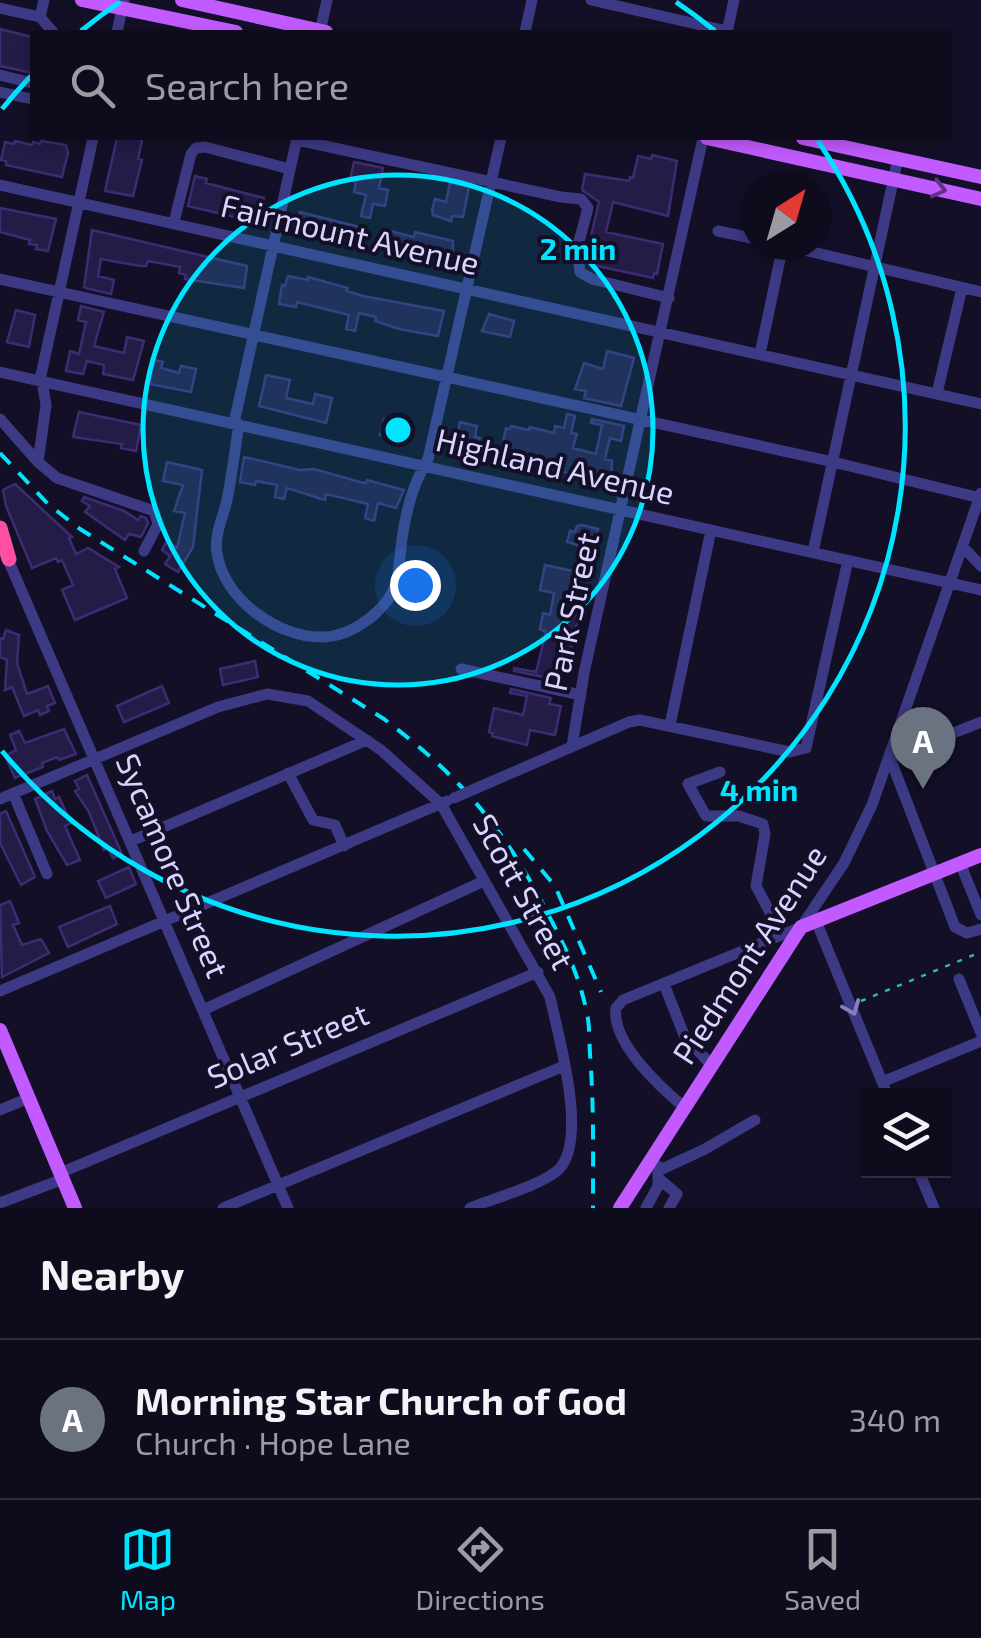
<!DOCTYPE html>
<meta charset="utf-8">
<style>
:root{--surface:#0e0b1c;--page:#171425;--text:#f1f3f6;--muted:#9b9ba3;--line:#2e2b3b;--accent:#00e5ff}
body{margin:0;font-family:"Exo 2",sans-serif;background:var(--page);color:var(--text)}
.controls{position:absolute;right:30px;bottom:30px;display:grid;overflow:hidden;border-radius:0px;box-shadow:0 5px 15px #0003}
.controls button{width:90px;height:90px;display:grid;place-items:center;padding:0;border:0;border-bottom:2px solid var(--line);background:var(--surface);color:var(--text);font:50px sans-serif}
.compass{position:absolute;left:741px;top:170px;width:90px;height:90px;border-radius:50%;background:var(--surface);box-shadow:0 5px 15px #0003;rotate:37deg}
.you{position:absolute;left:415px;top:585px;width:35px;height:35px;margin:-25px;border:8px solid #fff;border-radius:50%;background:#1a73e8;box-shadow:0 0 0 15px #1a73e833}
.badge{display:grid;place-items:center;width:65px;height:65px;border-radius:50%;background:var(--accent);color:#fff;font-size:32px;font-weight:700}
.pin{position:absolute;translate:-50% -82px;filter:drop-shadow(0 2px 5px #0008)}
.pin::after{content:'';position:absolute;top:52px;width:35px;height:30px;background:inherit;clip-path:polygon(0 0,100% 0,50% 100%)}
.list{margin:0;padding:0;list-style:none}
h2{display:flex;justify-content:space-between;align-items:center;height:130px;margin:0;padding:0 40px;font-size:42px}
h2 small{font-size:32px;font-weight:400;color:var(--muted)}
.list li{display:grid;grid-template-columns:65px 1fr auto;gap:30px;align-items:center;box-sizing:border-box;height:160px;padding:0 40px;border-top:2px solid var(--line)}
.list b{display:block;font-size:38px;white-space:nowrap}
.list p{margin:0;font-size:32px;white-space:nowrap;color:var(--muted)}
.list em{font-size:32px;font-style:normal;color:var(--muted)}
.icon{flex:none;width:55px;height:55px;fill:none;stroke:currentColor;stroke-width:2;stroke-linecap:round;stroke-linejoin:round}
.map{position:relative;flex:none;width:981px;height:1208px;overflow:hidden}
.search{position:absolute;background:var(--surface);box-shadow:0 5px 15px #0003;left:30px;right:30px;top:30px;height:110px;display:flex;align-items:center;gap:25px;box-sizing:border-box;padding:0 35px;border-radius:0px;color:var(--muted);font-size:38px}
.sheet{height:290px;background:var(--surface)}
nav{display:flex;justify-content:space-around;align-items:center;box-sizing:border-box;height:140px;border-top:2px solid var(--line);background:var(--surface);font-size:28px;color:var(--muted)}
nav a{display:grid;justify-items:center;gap:5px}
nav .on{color:var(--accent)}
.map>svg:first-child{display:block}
</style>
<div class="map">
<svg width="981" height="1208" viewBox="0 0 981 1208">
<rect width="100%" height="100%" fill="#130f26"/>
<!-- building -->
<path fill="#241b47" stroke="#3b2d73" stroke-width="2.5" d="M0 29 32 37V73L0 66Z
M117 138H139L142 141 138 159 142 160 133 196 105 191Z
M15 141 32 145 33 142 40 144 41 141 66 145 68 153 62 177 6 165V161L1 160 5 142 14 144Z
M652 155 677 161 668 216 613 202 606 232 663 244 657 274 654 273 653 278 593 265 588 261 587 253 599 202 582 190 585 174 629 181 630 177 633 178 638 156 651 159Z
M354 162 383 168 379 188 388 190 385 206 373 204 370 218 361 216 366 195 354 192 356 182 350 180Z
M195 176 207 179 206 183 264 198 260 223 188 206Z
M450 183 469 187 463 217 452 216 451 221 433 215 432 210 435 199 446 202Z
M0 208 56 219 48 251 36 249 37 245 29 244 30 240 0 232Z
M300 212 363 228 359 245 327 237 326 240 296 232Z
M92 230 247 266 244 288 185 279 186 275 179 273 180 267 148 261 146 266H140L101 259 98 276 114 280 111 294 86 288 84 287Z
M386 230 414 237 415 232 453 241V263L448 266 414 253 382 248Z
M288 276 308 280V277L348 288 347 291 363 296 444 311 438 336 399 329 375 321 376 317 359 313 355 331 346 329 349 315 297 302 296 307 279 304 282 285 285 286Z
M81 306 104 312 94 346 124 353 127 337 144 341 133 380 103 374 104 365 87 361 83 374 66 371 70 351 79 354 86 322 78 320Z
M16 310 35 315 29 347 7 342Z
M489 314 514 321 510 337 482 331Z
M607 351 634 358 621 406 584 398 586 391 575 389 584 363 603 369Z
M154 360 163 362 161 368 179 373 181 366 196 369 191 392 150 384Z
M266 375 290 380 286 398 313 404 315 394 332 398 326 423 259 406Z
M79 412 141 425 136 451 121 448 122 444 73 437Z
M567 414 575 416 571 433 577 434 573 448 596 454 602 425 591 423 592 419 624 426 621 441 610 438 605 459 612 461 611 484 500 456 506 428 510 429 511 426 529 430 530 427 554 433 555 426 564 428Z
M384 419 413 426 409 442 380 435Z
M460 422 477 426 475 437 480 438 474 457 454 452Z
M244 457 300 470 314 469 360 482 366 483 367 480 404 490 396 508 378 503 374 521 365 518 368 504 326 494 325 500 287 488 284 499 275 497 277 485 256 481 255 485 240 482Z
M167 462 202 470 193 547 178 572 165 564 170 556 162 550 167 541 177 548 185 513 174 511 183 485 163 481Z
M15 484 72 537 69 538 76 554 88 548 119 567 115 569 127 598 75 620 62 590 73 585 62 560 58 562 56 558 32 568 6 506 3 490Z
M84 497 124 511 138 520 141 516 146 518 148 523 141 537 129 534 125 540 85 512 90 506 82 501Z
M582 525 598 529 593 550 567 542 570 531 575 532 577 526Z
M545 565 582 573 577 597 582 598 574 638 566 663 562 662 558 680 514 671V668L536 672 546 632 540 629 543 613 550 615 554 593 540 590Z
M6 630 19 635 17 663 27 694 48 686 55 703 47 706 49 711 40 715 38 710 24 716 12 687 5 690 7 660 0 657V638L3 639Z
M255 661 258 677 223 685 220 669Z
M162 686 169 703 124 722 117 706Z
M511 689 551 698 549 704 561 706 555 735 530 730 527 745 492 736 493 733 489 732 494 708 523 715 527 696 510 693Z
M64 729 76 754 59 760 57 757 42 763 43 767 15 778 5 756 16 750 10 735 19 731 25 743Z
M87 775 122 854 113 858 108 848 104 850 89 812 75 791 79 789 75 781Z
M52 791 55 799 59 797 71 823 65 826 80 860 67 865 47 831 35 799Z
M6 811 35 877 21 885 0 843V814Z
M129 867 136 884 106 898 98 881Z
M10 901 19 923 13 925 22 945 41 939 49 953 2 977 0 905Z
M110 906 117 924 68 947 59 927Z"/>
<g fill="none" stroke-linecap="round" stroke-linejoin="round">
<!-- path -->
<path stroke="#2fb8b0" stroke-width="2.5" stroke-dasharray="5 8" stroke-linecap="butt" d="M861 1001 981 952"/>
<!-- minor -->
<path stroke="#3d3a85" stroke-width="11" d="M591 0 727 31
M0 8 40 17 44 0
M40 17 53 32
M117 32 124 0
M320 32 327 0
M525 32 532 0
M727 32 734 0
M0 75 32 83
M0 92 32 99
M93 138 41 375 46 405 38 462 57 478 154 511 158 524 144 551
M297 140 561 197 581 199 588 208 577 249 580 272 592 279 669 298
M0 185 981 404
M174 222 191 154 196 148 205 147 290 169
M718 231 756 239
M783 245 981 292
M0 279 829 461 980 498
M760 354 783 245
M0 372 981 590
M937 393 962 288
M0 419 38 462
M234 423 297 138
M239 424C235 450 232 475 227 500 223 518 214 534 217 553 223 599 279 639 324 637 349 636 375 618 389 598 400 582 399 558 402 539 406 510 413 483 428 459L501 138
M963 547 981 566
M813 552 898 158
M6 555 288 1208
M461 669 581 695
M981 722 890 758 955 927 967 933 981 929
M670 725 711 530
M572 746 584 673 703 138
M720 772 688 784 706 816H739L763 824 765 834 756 886 782 935
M288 773 313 820 335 825 344 846
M493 781 629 722 640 720 790 752 806 748 848 560
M13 793 47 874
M0 799 218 707 267 694 308 701 381 750 441 804 550 997C558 1035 590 1143 557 1171 537 1187 494 1198 470 1208
M131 841 367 740
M960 863 981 915
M816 921 888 1096
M959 979 981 1033
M664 984 684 1035 711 1065
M0 991 447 801
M203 1010 484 881
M882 1082 981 1041
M684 1107C660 1087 611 1042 616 1008L623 1000 801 927 844 863 872 805 981 493
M0 1110 29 1098
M918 1170 934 1208
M658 1171 705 1149 755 1120
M60 1173 538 972
M658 1178 677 1194 669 1208
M0 1203 63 1179
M223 1208 564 1066
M646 1208 658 1186V1166"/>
<!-- major -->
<path stroke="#c25bff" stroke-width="14" d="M82 0 236 32
M182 0 326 32
M707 138 981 199
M803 138 981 177
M0 1030 75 1208
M620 1208 801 927 981 855"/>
<!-- highway -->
<path stroke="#ff4fa3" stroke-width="15" d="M0 528 9 559"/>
<!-- rail -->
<path stroke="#00e5ff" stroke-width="4" stroke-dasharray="15 12" stroke-linecap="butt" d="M0 453 48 504 80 529 384 719C462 778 505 829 549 916 565 946 579 976 586 1009 590 1023 589 1040 590 1054 594 1106 593 1157 593 1208
M524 849 555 886 601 992"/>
<!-- minor-bridge -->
<path stroke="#3d3a85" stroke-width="11" d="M454 798 493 781"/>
</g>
<!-- one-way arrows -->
<defs><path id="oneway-chevron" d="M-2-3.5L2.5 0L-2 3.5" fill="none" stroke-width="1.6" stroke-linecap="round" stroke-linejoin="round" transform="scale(2.5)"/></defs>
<use stroke="#623188" href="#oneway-chevron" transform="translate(939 189) rotate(14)"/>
<use stroke="#837fbc" href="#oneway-chevron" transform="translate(852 1008) rotate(68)"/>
<!-- distance rings -->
<circle cx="398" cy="430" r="255" fill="#00e5ff" fill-opacity=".12"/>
<g fill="none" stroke="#00e5ff" stroke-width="5">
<circle cx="398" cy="430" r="255"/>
<path d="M2 109A510 510 0 0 1 31 76M81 31A510 510 0 0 1 120 2M676 2A510 510 0 0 1 715 31M818 141A510 510 0 0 1 2 751"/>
</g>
<g text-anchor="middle" stroke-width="8" stroke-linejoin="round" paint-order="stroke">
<!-- street labels -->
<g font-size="32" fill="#d9d4ff" stroke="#130f26">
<text transform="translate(350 235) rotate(13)" y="11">Fairmount Avenue</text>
<text transform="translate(555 467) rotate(13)" y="11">Highland Avenue</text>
<text transform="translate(572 612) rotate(-78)" y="11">Park Street</text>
<text transform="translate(172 866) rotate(67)" y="11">Sycamore Street</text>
<text transform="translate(523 892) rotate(61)" y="11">Scott Street</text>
<text transform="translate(750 955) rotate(-57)" y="11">Piedmont Avenue</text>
<text transform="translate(288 1046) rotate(-23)" y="11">Solar Street</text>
</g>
</g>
<circle cx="398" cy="430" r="15" fill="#00e5ff" stroke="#130f26" stroke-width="5"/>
<g font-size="30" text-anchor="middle" font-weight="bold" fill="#00e5ff" stroke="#130f26" stroke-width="8" stroke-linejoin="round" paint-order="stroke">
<text x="578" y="260">2 min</text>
<text x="759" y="801">4 min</text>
</g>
</svg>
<div class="controls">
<button><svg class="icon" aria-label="layers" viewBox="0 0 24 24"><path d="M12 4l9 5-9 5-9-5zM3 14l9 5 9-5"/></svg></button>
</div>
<svg class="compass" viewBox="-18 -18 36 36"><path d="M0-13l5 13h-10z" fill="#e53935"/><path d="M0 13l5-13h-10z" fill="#9b9ba3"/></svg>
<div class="you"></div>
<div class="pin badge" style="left:923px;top:789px;background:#6b7280">A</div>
<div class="search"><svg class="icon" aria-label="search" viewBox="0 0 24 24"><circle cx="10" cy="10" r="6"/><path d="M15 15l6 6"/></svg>Search here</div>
</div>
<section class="sheet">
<h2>Nearby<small></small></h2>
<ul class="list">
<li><span class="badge" style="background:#6b7280">A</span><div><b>Morning Star Church of God</b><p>Church · Hope Lane</p></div><em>340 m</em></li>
</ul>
</section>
<nav>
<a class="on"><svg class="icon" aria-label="map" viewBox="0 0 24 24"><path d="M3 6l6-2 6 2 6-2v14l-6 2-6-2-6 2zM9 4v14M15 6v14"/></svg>Map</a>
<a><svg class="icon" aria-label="directions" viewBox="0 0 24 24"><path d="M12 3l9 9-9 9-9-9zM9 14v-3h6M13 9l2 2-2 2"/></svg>Directions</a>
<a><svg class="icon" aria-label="saved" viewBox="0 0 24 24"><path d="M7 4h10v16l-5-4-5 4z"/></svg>Saved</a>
</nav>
